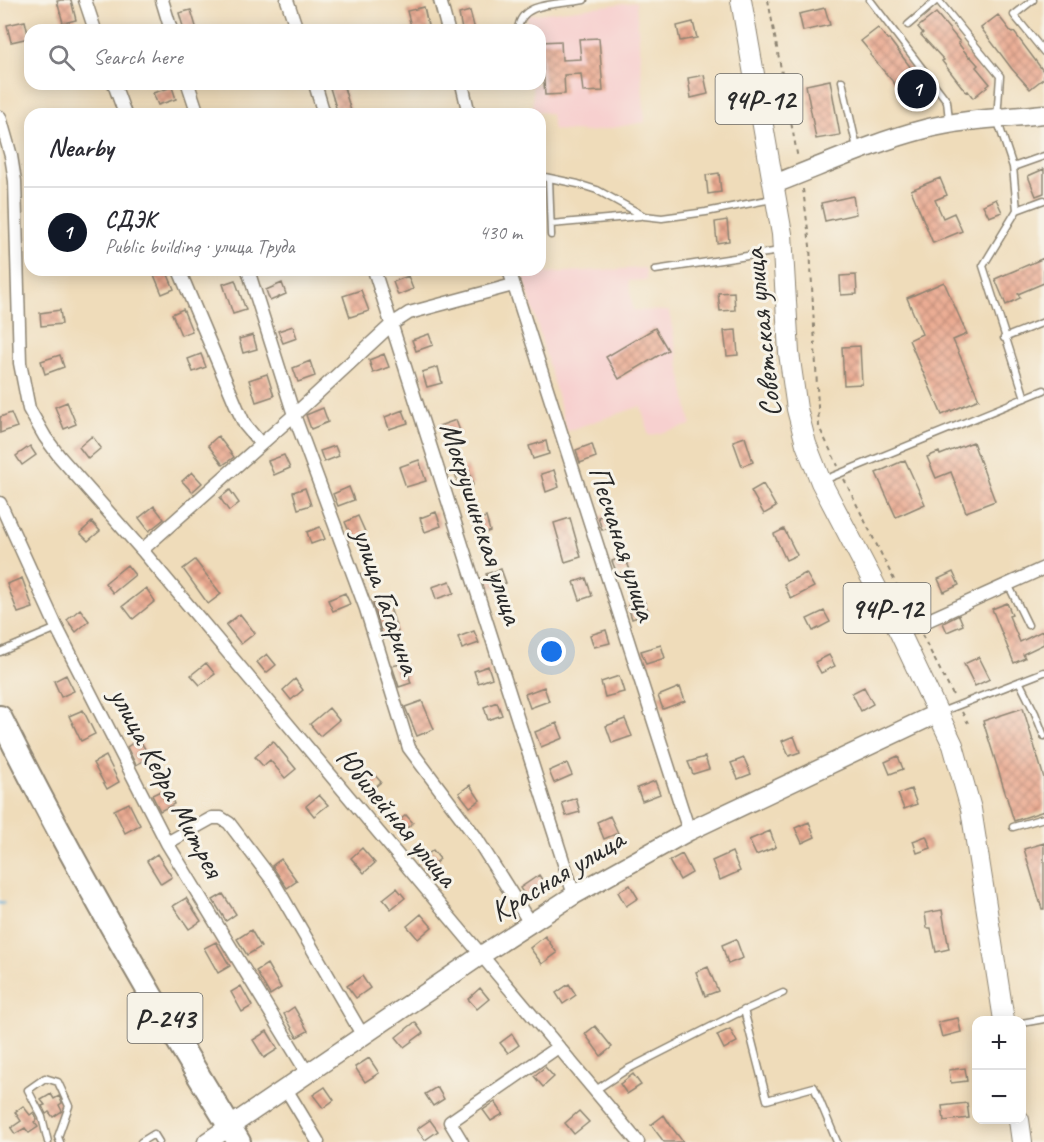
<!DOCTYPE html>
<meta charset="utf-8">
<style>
:root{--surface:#fff;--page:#f2f2f3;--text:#2b2b33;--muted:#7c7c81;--line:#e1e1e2;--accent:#111827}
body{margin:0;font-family:Caveat,sans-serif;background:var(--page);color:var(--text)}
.controls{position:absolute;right:18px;bottom:18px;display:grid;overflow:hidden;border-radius:12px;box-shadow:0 3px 15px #0003}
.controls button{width:54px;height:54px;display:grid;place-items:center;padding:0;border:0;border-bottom:2px solid var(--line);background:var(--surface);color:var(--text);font:30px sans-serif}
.you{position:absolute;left:552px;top:652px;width:21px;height:21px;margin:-15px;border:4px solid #fff;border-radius:50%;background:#1a73e8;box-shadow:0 0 0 9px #1a73e833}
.badge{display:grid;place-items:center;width:39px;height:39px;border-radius:50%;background:var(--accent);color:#fff;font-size:20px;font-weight:700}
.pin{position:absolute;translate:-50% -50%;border:3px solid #fff;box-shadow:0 2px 6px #0006}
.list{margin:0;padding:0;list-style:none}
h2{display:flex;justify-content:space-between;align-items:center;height:78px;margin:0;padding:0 24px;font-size:26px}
h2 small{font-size:20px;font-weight:400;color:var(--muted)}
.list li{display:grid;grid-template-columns:39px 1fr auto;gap:18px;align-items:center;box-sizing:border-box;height:90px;padding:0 24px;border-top:2px solid var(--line)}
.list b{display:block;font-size:22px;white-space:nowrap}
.list p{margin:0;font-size:20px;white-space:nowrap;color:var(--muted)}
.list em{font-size:20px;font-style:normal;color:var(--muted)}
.icon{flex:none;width:33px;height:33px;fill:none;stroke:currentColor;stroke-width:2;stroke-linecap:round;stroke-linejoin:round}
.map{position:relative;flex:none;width:1044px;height:1142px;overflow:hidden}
.search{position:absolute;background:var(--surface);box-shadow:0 3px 15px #0003;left:24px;top:24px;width:522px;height:66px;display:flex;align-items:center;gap:15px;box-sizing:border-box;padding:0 21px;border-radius:18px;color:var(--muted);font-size:22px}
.panel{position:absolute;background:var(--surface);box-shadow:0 3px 15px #0003;left:24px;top:108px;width:522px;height:168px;border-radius:18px}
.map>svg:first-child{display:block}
</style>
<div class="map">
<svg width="1044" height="1142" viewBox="0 0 1044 1142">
<defs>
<pattern id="building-cross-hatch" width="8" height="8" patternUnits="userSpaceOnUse" patternTransform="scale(1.5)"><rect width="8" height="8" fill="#ebab92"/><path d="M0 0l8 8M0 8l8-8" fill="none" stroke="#bf8b77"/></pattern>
</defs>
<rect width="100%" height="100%" fill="#f7f3e8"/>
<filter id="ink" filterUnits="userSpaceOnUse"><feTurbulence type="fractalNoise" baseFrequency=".0167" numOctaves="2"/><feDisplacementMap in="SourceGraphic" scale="12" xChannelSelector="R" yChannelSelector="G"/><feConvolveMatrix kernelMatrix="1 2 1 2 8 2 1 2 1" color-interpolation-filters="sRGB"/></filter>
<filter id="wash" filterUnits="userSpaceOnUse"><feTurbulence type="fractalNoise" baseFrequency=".008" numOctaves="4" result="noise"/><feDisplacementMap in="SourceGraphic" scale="24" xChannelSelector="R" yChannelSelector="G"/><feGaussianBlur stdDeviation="1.35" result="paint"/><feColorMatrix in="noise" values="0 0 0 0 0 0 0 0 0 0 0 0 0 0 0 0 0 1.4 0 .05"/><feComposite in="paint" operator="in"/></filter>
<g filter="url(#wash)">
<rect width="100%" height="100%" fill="#efdcba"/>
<!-- built -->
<path fill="#f7d0cf" d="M636 2 645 122 589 132 553 130 551 114 533 110 532 84H540V30H528L527 15Z
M645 268 647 280 629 281 633 310 669 311 691 425 649 436 641 406 567 431 523 274Z"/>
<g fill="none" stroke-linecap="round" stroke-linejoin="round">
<!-- stream -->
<path stroke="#61abd9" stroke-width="3" d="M0 903H3"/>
</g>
<g id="blocks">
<!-- building -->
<path fill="url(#building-cross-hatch)" d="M61 0H71L76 20 63 23 57 1Z
M424 7 429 30H412L407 11Z
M825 8 830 25 803 31 799 14Z
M191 10 197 30H184L179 13Z
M470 11 475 30H462L459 14Z
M936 13 960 42 958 43 969 57 970 56 978 65 976 67 990 84 973 98 968 91 966 92 942 61 944 60 921 35 923 33 918 27Z
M998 15 1012 33 1014 32 1044 72V78L1030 89 1012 69 981 28Z
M25 21 29 38 11 42 7 25Z
M693 22 697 38 680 41 677 26Z
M878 28 888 40 889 39 927 89 911 103 870 55 871 53 861 41Z
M599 38 603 91 583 92 581 74 564 75 565 94 545 95 541 42 561 41 562 60 581 59 579 39Z
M704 75 708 94 691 98 688 78Z
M830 80 840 135 816 139 806 85Z
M343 84 351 111 338 114 330 88Z
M172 87 176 99 158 105 153 93Z
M1044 169V193L1036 196 1028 176Z
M719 173 721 192 708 194 706 175Z
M940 178 947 195 935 200 943 218 954 213 962 231 933 243 911 190Z
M853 196 856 214 825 221 821 203Z
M996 199 1002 212 989 217 983 205Z
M727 220 729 241 717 243 715 222Z
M1044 258V283L1018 294 1020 298 1006 305 995 279Z
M152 270H166L174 289 162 294Z
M856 275 857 294 841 295 840 276Z
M408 276 413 289 398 295 393 282Z
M235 280 246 310 233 314 223 284Z
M944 282 967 334 953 340 979 399 942 415 909 340 922 334 907 298Z
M282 283 286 294 270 301 266 290Z
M361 290 369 311 350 317 343 296Z
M734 292 735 310 720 311 718 293Z
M183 309 192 331 181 335 172 314Z
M60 310 62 324 41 326 40 313Z
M293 326 297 338 283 343 278 331Z
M655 328 668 350 619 379 606 357Z
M736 330 738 355 727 356 724 331Z
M429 334 433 345 416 351 412 340Z
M253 335 257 349 243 353 239 339Z
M860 346 862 384 844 385 842 347Z
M201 354 206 367 193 372 188 359Z
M384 354 389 367 373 373 369 360Z
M60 355 64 367 45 374 41 361Z
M310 361 315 376 298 382 293 368Z
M438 367 442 383 427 387 422 372Z
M267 374 274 396 256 402 249 380Z
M67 402 76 424 64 429 55 407Z
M323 408 328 422 311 429 306 415Z
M403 410 408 423 389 429 385 417Z
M11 413 17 427 0 433V417Z
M456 420 461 434 445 440 439 426Z
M92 436 101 448 88 459 79 447Z
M218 436 234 457 223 465 208 445Z
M745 437 753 462 742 466 733 441Z
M546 441 549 454 533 459 529 446Z
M973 442 995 501 966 512 951 472 936 478 927 457 939 452 940 455Z
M592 444 596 457 580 463 576 450Z
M30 446 36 455 22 465 16 456Z
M335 446 339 456 324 462 320 451Z
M284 455 290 468 274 475 268 461Z
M419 460 426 481 406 487 399 467Z
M905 460 925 504 896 517 876 473Z
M467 466 473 485 460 489 454 470Z
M554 470 559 487 546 492 541 474Z
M192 472 202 483 192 492 182 481Z
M763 484 776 507 764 514 751 491Z
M349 487 354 500 338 506 333 494Z
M305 488 311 505 298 509 293 492Z
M230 490 239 503 229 511 220 498Z
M154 506 164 519 149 531 139 518Z
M436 512 441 526 425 532 420 518Z
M613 512 617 526 602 530 598 517Z
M358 516 366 534 353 540 345 522Z
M486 517 490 531 477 536 472 522Z
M570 518 581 557 565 562 554 523Z
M92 522 100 531 88 541 80 533Z
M320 527 325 539 311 544 307 532Z
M784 529 797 555 786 560 774 534Z
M625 557 630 570 617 574 612 561Z
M195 560 221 594 208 604 183 569Z
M127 565 135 575 113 593 105 583Z
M501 569 506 583 491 588 486 574Z
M953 572 959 585 944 592 938 579Z
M806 573 814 587 791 599 784 584Z
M22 578 33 608 18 613 7 584Z
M586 578 592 596 580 600 574 582Z
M450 581 454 593 436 599 432 587Z
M146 588 155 601 133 619 123 606Z
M345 593 350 604 333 611 328 600Z
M387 599 398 632 383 637 373 604Z
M644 601 649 613 632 619 628 606Z
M1007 603 1012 615 1009 616 1020 642 1044 630V644L1023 654 1025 658 1014 663 992 609Z
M80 609 89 621 76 632 67 620Z
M824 611 830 622 813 631 807 619Z
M240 614 255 633 241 644 226 625Z
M959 615 963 625 947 632 943 623Z
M606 630 610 643 594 647 590 635Z
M474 631 479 643 462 649 458 637Z
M661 645 665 658 646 664 641 651Z
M267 654 276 665 266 673 257 662Z
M829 655 835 666 821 673 815 662Z
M979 657 990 679 975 686 964 664Z
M206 663 215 674 200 685 191 675Z
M405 663 411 683 399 687 392 666Z
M488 666 492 678 478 683 474 671Z
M66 675 74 691 61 697 54 681Z
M619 676 624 692 605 697 601 682Z
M295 679 303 690 291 700 283 690Z
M544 687 549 701 530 708 525 694Z
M680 687 685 701 663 709 658 696Z
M864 687 873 704 861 711 852 693Z
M422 701 434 729 417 736 405 707Z
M497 702 502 715 488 720 484 707Z
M329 708 339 720 320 736 310 724Z
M1023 708 1044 778V811L1014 821 983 721Z
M83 710 95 734 81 741 69 716Z
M625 719 632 736 612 743 606 726Z
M557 723 563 738 541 747 535 732Z
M794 736 800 752 789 756 782 741Z
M139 739 150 757 136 765 127 747Z
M273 741 296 769 285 778 270 760 263 766 255 757Z
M106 756 119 782 107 789 93 763Z
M898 756 903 769 890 774 885 762Z
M705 757 709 769 693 774 688 762Z
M744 758 751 774 738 779 731 763Z
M567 763 572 775 554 783 549 771Z
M370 770 381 782 368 793 357 780Z
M655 781 660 794 642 801 637 788Z
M470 785 480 800 470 807 459 793Z
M167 788 174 804 160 811 152 795Z
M911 789 917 804 904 809 898 794Z
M319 795 328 805 314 816 306 806Z
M576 798 580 812 566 816 562 803Z
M129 803 140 825 125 833 114 810Z
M406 815 413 823 399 834 392 826Z
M610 816 618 833 604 839 597 822Z
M809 822 815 837 802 843 795 828Z
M770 831 776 847 756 855 749 840Z
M926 836 931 848 917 853 913 841Z
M1044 843V909H1042L1024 849Z
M362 848 375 863 364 873 351 858Z
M433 850 440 859 427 870 420 861Z
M732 852 740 871 720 880 712 861Z
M157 854 172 877 161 884 147 861Z
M682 854 692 873 680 880 669 861Z
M281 859 297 881 287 888 272 866Z
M539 875 546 886 527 899 520 888Z
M630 885 638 898 626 906 618 892Z
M397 888 405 898 391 909 383 899Z
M223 894 236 914 226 921 213 900Z
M186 898 201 921 189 929 173 906Z
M942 910 949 949 936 952 931 928H927L925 913Z
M421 914 432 927 418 939 407 926Z
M251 930 261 947 247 955 237 939Z
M545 936 557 953 542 964 530 948Z
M736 939 743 958 728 964 722 945Z
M216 942 230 966 218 973 204 948Z
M267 964 281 988 270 995 256 971Z
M708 967 718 991 705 996 696 972Z
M362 976 370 988 356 998 347 986Z
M569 984 576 995 563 1004 556 993Z
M241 986 252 1006 242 1012 231 992Z
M480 988 489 999 477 1009 468 999Z
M294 1007 308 1031 297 1037 284 1014Z
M958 1018 961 1032 942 1037 938 1022Z
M415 1022 423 1033 404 1047 396 1037Z
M595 1026 612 1047 601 1056 585 1034Z
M730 1029 737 1042 724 1049 717 1035Z
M267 1031 278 1049 264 1058 253 1040Z
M512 1034 519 1045 508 1053 500 1043Z
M369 1058 379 1073 365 1082 355 1067Z
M545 1067 554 1077 543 1087 534 1076Z
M965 1068 967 1081 951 1083 949 1070Z
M633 1074 641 1085 627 1094 620 1084Z
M325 1087 334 1100 323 1108 313 1095Z
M437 1087 444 1099 433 1106 425 1094Z
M51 1094 54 1099 59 1096 62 1103 59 1105 62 1111 53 1117 49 1112 46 1114 42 1106 45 1105 41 1100Z
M495 1102 503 1114 491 1121 483 1110Z
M967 1103 969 1118 944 1121 942 1106Z
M23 1106 30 1115 34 1112 37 1120 34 1122 38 1127 29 1133 25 1128 15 1134 11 1128 21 1121 15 1112Z
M579 1111 589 1122 574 1134 565 1123Z
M664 1115 671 1126 683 1142H664L651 1125Z
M430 1120 438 1131 425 1140 417 1129Z"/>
</g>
</g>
<g filter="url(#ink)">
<use href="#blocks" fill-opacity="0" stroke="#8d8472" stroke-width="1.5"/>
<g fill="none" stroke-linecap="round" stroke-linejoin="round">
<!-- lane casing -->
<g stroke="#8d8472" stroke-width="9">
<path id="lane" d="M870 0 947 101 949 120
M938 0 1000 76 997 119 1013 167 1017 210 983 266 1025 398
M1033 0 1014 15 1044 52
M908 25 937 0
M518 30C520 0 561 5 584 0
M842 81 857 148
M1013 167 1044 156
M540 176 578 184 597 190 644 216 662 218 706 212 772 199
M549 178 551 235
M1017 210 1044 200
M551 224 640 216
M655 270 780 251
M1004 338 1044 322
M824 480 1044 390
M1008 584 1028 625
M0 652 57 628
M1020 683 1035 713 1044 736
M941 712 1044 672
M1013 827 1044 818
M744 1010 767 1100 814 1087 837 1142
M1022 1023 1044 1019
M594 1091 626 1070 734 1015 783 993
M48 1142 42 1117 28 1090 45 1078 58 1082 69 1106 58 1137 60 1142
M141 1142 154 1134 159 1142"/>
</g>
<!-- street casing -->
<g stroke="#8d8472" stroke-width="15">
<path id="street" d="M85 0 95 30
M162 0 171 30
M287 0 297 30
M440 0 448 30
M114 84 125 114
M188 84 198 114
M315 84 324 114
M462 84 469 114
M0 117 11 156 15 181 20 363 29 409 45 437 59 456 142 550 638 1142
M179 270 238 410 245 425 261 444
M248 270 294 415 366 609 409 748 475 836 530 923
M374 270 574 895
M509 270 689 831
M0 503 57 628 167 843 308 1074
M142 550 294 415 392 324 409 313 513 285
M900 633 1044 568
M167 843 212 818H221L229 823 273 881 363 1036
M286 1089 318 1142
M462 1142 450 1122 558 1047"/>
</g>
<!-- secondary casing -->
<g stroke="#8d8472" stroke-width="21">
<path id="secondary" d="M774 184C824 165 874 142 925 129 963 119 1005 118 1044 114
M207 1142 480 956 574 895 689 831 938 713"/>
</g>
<!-- primary casing -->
<g stroke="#8d8472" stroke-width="22">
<path id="primary" d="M741 0 782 234 789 353 797 409 806 444 821 482 900 633 953 745 971 809 1004 1020
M1019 1120 1022 1142"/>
</g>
<!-- highway casing -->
<g stroke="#8d8472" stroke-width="26">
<path id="highway" d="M0 717C72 862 154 1004 239 1142"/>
</g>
<!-- path -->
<path stroke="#8d8472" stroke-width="2" stroke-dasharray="4.5 4.5" stroke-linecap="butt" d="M768 0 798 159
M803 189 810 246 819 427 838 466
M844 479 912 616
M922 635 955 699
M962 712 968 723"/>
<!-- lane -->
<use href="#lane" stroke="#fff" stroke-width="6"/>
<!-- street -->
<use href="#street" stroke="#fff" stroke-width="12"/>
<!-- secondary -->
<use href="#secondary" stroke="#fff" stroke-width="18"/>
<!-- primary -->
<use href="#primary" stroke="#fff" stroke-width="20"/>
<!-- highway -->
<use href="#highway" stroke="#fff" stroke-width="22"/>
</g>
</g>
<g text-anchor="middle" stroke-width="6" stroke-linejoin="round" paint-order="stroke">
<!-- shield labels -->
<g fill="#f7f3e8" stroke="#686764" stroke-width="1.5">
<rect x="715.5" y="74" width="87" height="50" rx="4.5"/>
<rect x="843.5" y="583" width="87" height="50" rx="4.5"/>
<rect x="127.5" y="993" width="75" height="50" rx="4.5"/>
</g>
<g font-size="28" font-weight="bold" fill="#2b2b2b">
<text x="759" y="109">94Р-12</text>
<text x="887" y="618">94Р-12</text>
<text x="165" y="1028">Р-243</text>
</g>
<!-- street labels -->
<g font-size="30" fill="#2b2b2b" stroke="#f7f3e8">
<text transform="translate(762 333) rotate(-96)" y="10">Советская улица</text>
<text transform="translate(482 523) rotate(72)" y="10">Мокрушинская улица</text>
<text transform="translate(623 543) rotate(72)" y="10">Песчаная улица</text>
<text transform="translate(387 601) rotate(71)" y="10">улица Гагарина</text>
<text transform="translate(167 782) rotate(62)" y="10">улица Кедра Митрея</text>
<text transform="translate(397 817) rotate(50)" y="10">Юбилейная улица</text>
<text transform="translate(557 875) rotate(-31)" y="10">Красная улица</text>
</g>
</g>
</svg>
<div class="controls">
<button>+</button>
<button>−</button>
</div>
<div class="you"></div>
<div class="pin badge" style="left:917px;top:89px">1</div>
<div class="search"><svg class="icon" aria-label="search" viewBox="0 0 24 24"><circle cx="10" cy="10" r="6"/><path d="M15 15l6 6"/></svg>Search here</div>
<section class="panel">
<h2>Nearby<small></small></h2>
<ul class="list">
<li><span class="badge">1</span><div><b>СДЭК</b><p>Public building · улица Труда</p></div><em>430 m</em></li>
</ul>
</section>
</div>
